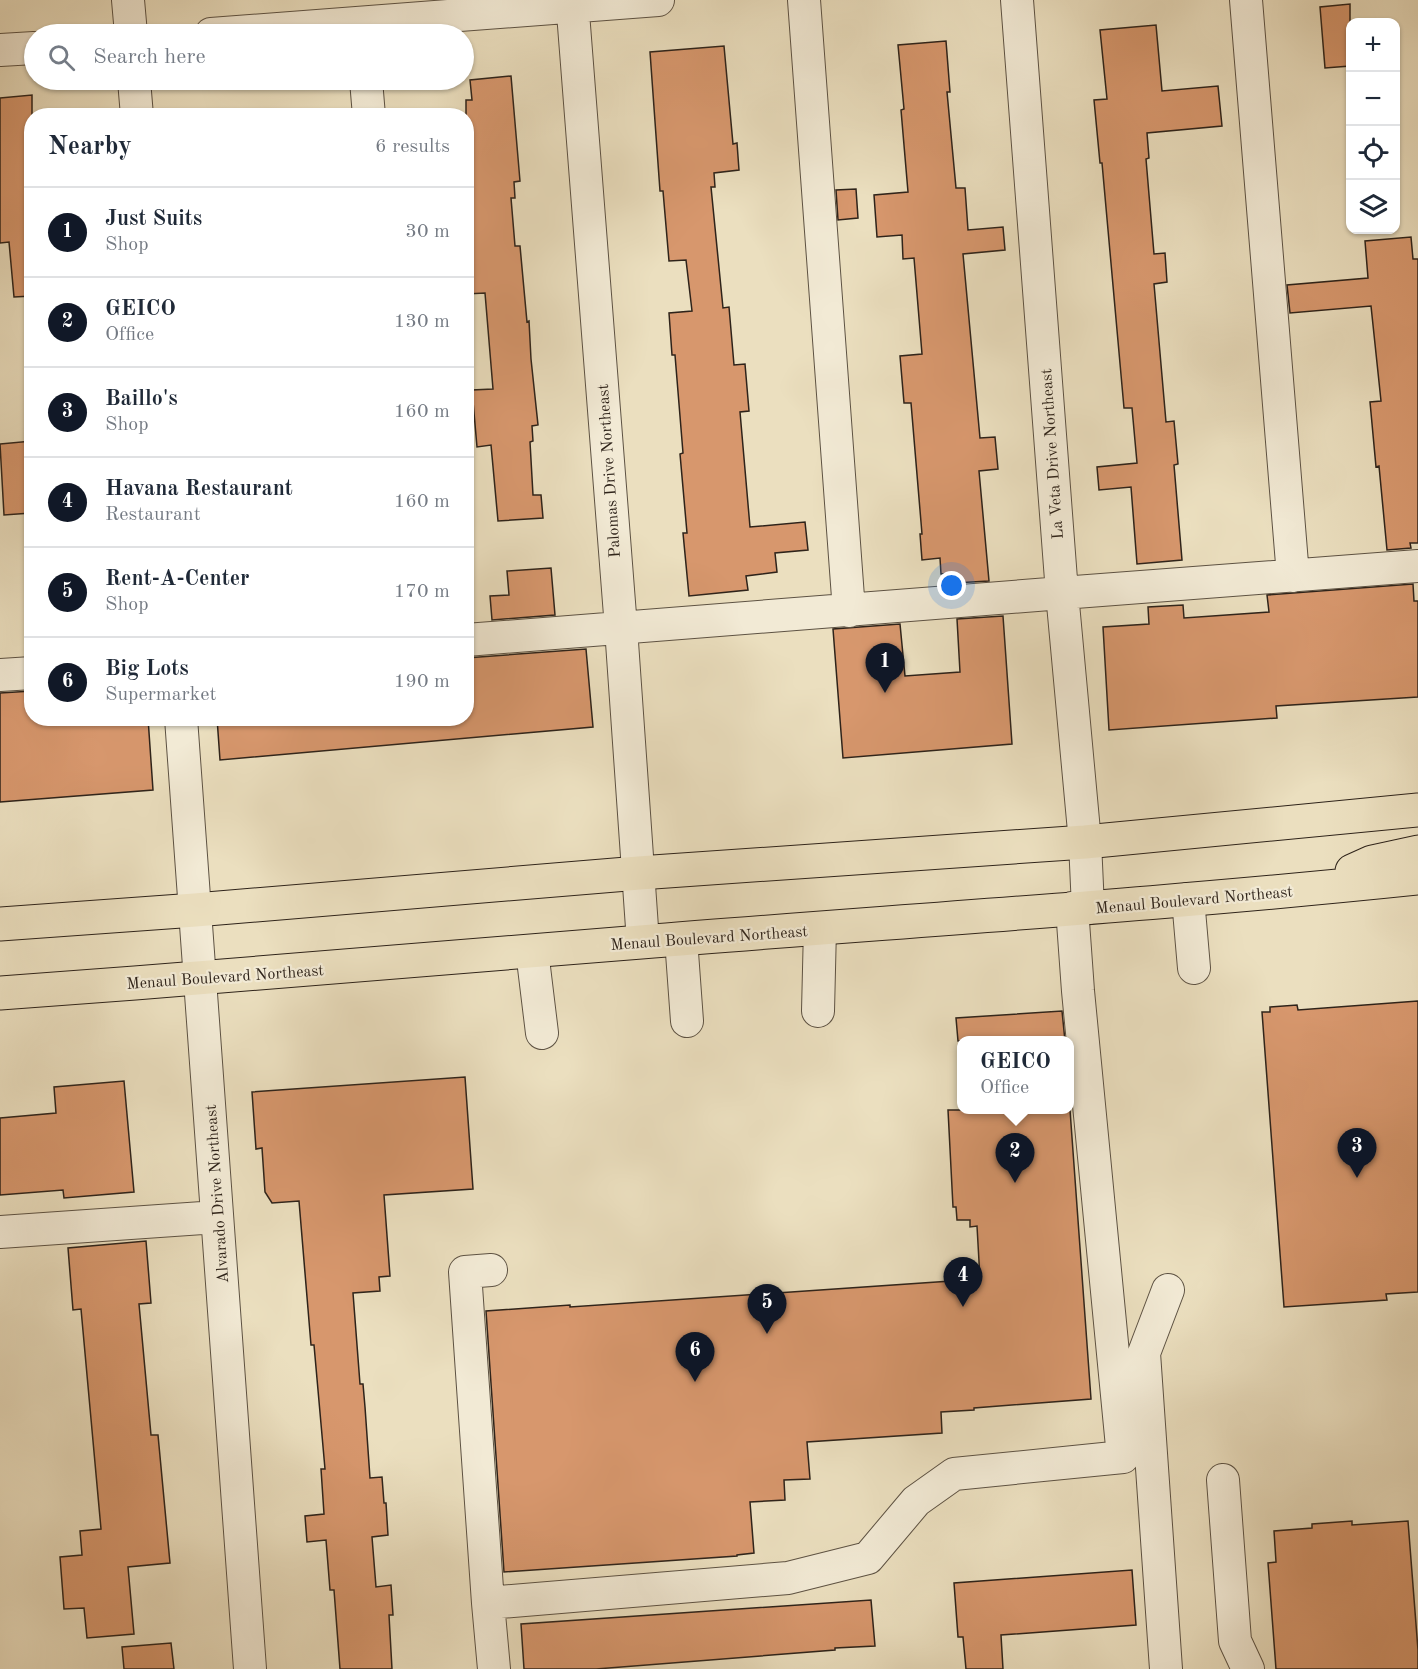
<!DOCTYPE html>
<meta charset="utf-8">
<style>
:root{--surface:#fff;--page:#f2f2f3;--text:#1f2937;--muted:#747a83;--line:#e0e1e3;--accent:#111827}
body{margin:0;font-family:"Old Standard TT",serif;background:var(--page);color:var(--text)}
.controls{position:absolute;right:18px;top:18px;display:grid;overflow:hidden;border-radius:12px;box-shadow:0 2px 4px #0004}
.controls button{width:54px;height:54px;display:grid;place-items:center;padding:0;border:0;border-bottom:2px solid var(--line);background:var(--surface);color:var(--text);font:30px sans-serif}
.you{position:absolute;left:952px;top:586px;width:21px;height:21px;margin:-15px;border:4px solid #fff;border-radius:50%;background:#1a73e8;box-shadow:0 0 0 9px #1a73e833}
.badge{display:grid;place-items:center;width:39px;height:39px;border-radius:50%;background:var(--accent);color:#fff;font-size:20px;font-weight:700}
.pin{position:absolute;translate:-50% -50px;filter:drop-shadow(0 2px 3px #0008)}
.pin::after{content:'';position:absolute;top:32px;width:21px;height:18px;background:inherit;clip-path:polygon(0 0,100% 0,50% 100%)}
.popup{position:absolute;left:957px;top:1036px;width:117px;height:78px;box-sizing:border-box;display:grid;place-content:center;border-radius:12px;background:var(--surface);filter:drop-shadow(0 2px 4px #0005);font-size:20px;white-space:nowrap;color:var(--muted)}
.popup b{font-size:22px;color:var(--text)}
.popup::after{content:'';position:absolute;left:50%;top:100%;margin-left:-12px;border:12px solid transparent;border-top-color:var(--surface)}
.list{margin:0;padding:0;list-style:none}
h2{display:flex;justify-content:space-between;align-items:center;height:78px;margin:0;padding:0 24px;font-size:26px}
h2 small{font-size:20px;font-weight:400;color:var(--muted)}
.list li{display:grid;grid-template-columns:39px 1fr auto;gap:18px;align-items:center;box-sizing:border-box;height:90px;padding:0 24px;border-top:2px solid var(--line)}
.list b{display:block;font-size:22px;white-space:nowrap}
.list p{margin:0;font-size:20px;white-space:nowrap;color:var(--muted)}
.list em{font-size:20px;font-style:normal;color:var(--muted)}
.icon{flex:none;width:33px;height:33px;fill:none;stroke:currentColor;stroke-width:2;stroke-linecap:round;stroke-linejoin:round}
.map{position:relative;flex:none;width:1418px;height:1669px;overflow:hidden}
.search{position:absolute;background:var(--surface);box-shadow:0 2px 4px #0004;left:24px;top:24px;width:450px;height:66px;display:flex;align-items:center;gap:15px;box-sizing:border-box;padding:0 21px;border-radius:33px;color:var(--muted);font-size:22px}
.panel{position:absolute;background:var(--surface);box-shadow:0 2px 4px #0004;left:24px;top:108px;width:450px;height:618px;border-radius:24px}
.map>svg:first-child{display:block}
</style>
<div class="map">
<svg width="1418" height="1669" viewBox="0 0 1418 1669">
<rect width="100%" height="100%" fill="#ebdfbf"/>
<filter id="stains"><feTurbulence type="fractalNoise" baseFrequency=".00333" numOctaves="4"/><feColorMatrix values="0 0 0 0 .2 0 0 0 0 .09 0 0 0 0 .02 0 0 0 .5 -.17"/></filter>
<radialGradient id="worn" r=".72"><stop offset=".6" stop-color="#630" stop-opacity="0"/><stop offset="1" stop-color="#630" stop-opacity=".3"/></radialGradient>
<!-- building -->
<path fill="#d7976d" stroke="#2e231a" stroke-width="1.5" d="M1350 4V66L1325 68 1320 7Z
M1156 25 1162 91 1218 86 1222 126 1147 133 1149 158 1146 159 1154 254 1165 253 1167 282 1154 284 1166 422 1174 421 1178 464 1174 465 1182 560 1137 564 1131 487 1099 490 1097 467 1137 463 1132 408H1124L1102 163H1100L1094 100 1107 99 1100 30Z
M946 41 950 92H947L956 188H965L968 230 1003 227 1005 250 963 254 980 438 995 437 998 469 979 471 989 581 954 583 953 573 941 574 940 558 922 560 920 534H922L911 403H904L900 356 922 354 914 258 903 259 902 235 877 237 874 195 908 192 901 110 904 109 898 45Z
M724 46 733 144 737 143 739 170 714 173 715 187H711L723 308 729 307 734 365 745 364 749 411 740 412 750 527 805 522 808 550 775 553 777 572 746 576 748 590 689 596 683 533H687L680 454 683 453 675 355H672L669 313 692 311 686 260 669 261 663 191H660L650 52Z
M511 76 520 181 514 182 515 198H511L515 246H520L527 322 529 321 531 359 538 425 532 426 533 441 530 442 533 495H541L543 518 498 521 491 445 477 447 472 390 493 389 485 293 466 294V100H472L470 80Z
M32 95V296L14 297 9 242 0 243V98Z
M856 189 858 218 838 220 836 190Z
M1411 237 1413 259H1418V543H1410L1411 548 1387 550 1379 466 1376 467 1370 402 1381 401 1371 306 1290 313 1287 285 1368 278 1365 241Z
M32 441V491H29L31 513 4 515 0 444Z
M551 568 555 615 492 620 490 596 509 595 507 571Z
M1413 584 1414 601H1418V697L1276 706 1277 718 1109 730 1103 627 1149 624 1148 607 1183 605 1184 618 1269 612 1267 595Z
M1003 616 1012 744 843 758 833 629 900 624 905 676 960 672 957 619Z
M586 649 593 727 220 760 217 718H466V658Z
M32 691V718H148L153 790 0 802V693Z
M1418 1001V1292L1386 1294 1387 1300 1284 1307 1262 1012H1270V1007L1297 1005 1298 1010Z
M1062 1011 1065 1041H958L956 1018Z
M465 1077 473 1189 384 1195 390 1276 379 1277 380 1291 353 1293 360 1384H363L365 1407 370 1478 382 1477 384 1503H386L388 1535 372 1537 376 1587 391 1585 393 1615H389L392 1669H340L334 1590H330L326 1540 307 1542 305 1516 324 1514 321 1469H325L314 1345H311L299 1201 272 1203 265 1192 262 1148 256 1149 252 1092Z
M124 1081 134 1192 64 1198 63 1190 0 1195V1118L56 1113 54 1087Z
M948 1110H1070L1091 1399 974 1408V1410L941 1412 942 1433 807 1442 810 1479 784 1480 785 1500 750 1502 754 1553 737 1555V1556L504 1572 486 1311 570 1305V1307L980 1279 977 1226 970 1227V1220H957L956 1207H953Z
M146 1241 151 1303 139 1304 151 1435H158L170 1563 128 1567 134 1634 87 1638 84 1608 64 1609 60 1557 82 1555 80 1531 101 1529 81 1309 73 1310 68 1248Z
M1352 1521V1525L1408 1521 1418 1650V1669H1276L1268 1563 1276 1562 1274 1531 1312 1528V1524Z
M1132 1570 1136 1625 1001 1635 1003 1669H966L963 1637H958L954 1583Z
M871 1600 875 1646 835 1648V1650L596 1669H524L521 1624Z
M171 1643 174 1669H124L122 1647Z"/>
<g fill="none" stroke-linecap="round" stroke-linejoin="round">
<!-- minor casing -->
<g stroke="#5d5243" stroke-width="34">
<path id="minor" d="M128 0 131 34
M572 0 621 628 643 942
M804 0 849 611
M1017 0 1062 593 1085 842 1088 908
M1246 0 1293 576
M211 34 658 0
M0 50 34 48
M134 80 137 116
M366 80 369 116
M466 640 1062 593 1418 566
M0 675 32 673
M181 718 250 1669
M1188 899 1194 968
M681 939 687 1021
M532 951 542 1033
M818 1011 820 928
M0 1232 217 1217
M1223 1480 1235 1641 1248 1669
M488 1603 465 1272 491 1270
M494 1669 488 1603 788 1578 868 1558 916 1501 954 1474 1123 1457 1078 991 1072 908
M1166 1669 1144 1353 1168 1290"/>
</g>
<!-- major casing -->
<g stroke="#2e231a" stroke-width="35">
<path id="major" d="M1352 871 1372 862 1418 852
M0 924 195 910 639 873 1085 842 1418 810
M0 993C214 978 428 959 641 942 900 921 1160 905 1418 878"/>
</g>
<!-- minor -->
<use href="#minor" stroke="#f2ead5" stroke-width="32"/>
<!-- major -->
<use href="#major" stroke="#ebdfbf" stroke-width="33"/>
</g>
<g text-anchor="middle" stroke-width="4.5" stroke-linejoin="round" paint-order="stroke">
<!-- street labels -->
<g font-size="16" fill="#2e231a" stroke="#f2ead5">
<text transform="translate(1051 454) rotate(-94)" y="6">La Veta Drive Northeast</text>
<text transform="translate(608 471) rotate(-94)" y="6">Palomas Drive Northeast</text>
<text transform="translate(1194 899) rotate(-5)" y="6">Menaul Boulevard Northeast</text>
<text transform="translate(709 937) rotate(-4)" y="6">Menaul Boulevard Northeast</text>
<text transform="translate(225 976) rotate(-4)" y="6">Menaul Boulevard Northeast</text>
<text transform="translate(216 1194) rotate(-94)" y="6">Alvarado Drive Northeast</text>
</g>
</g>
<rect width="100%" height="100%" filter="url(#stains)"/>
<rect width="100%" height="100%" fill="url(#worn)"/>
</svg>
<div class="controls">
<button>+</button>
<button>−</button>
<button><svg class="icon" aria-label="locate" viewBox="0 0 24 24"><circle cx="12" cy="12" r="6"/><path d="M12 2v4M12 18v4M2 12h4M18 12h4"/></svg></button>
<button><svg class="icon" aria-label="layers" viewBox="0 0 24 24"><path d="M12 4l9 5-9 5-9-5zM3 14l9 5 9-5"/></svg></button>
</div>
<div class="you"></div>
<div class="pin badge" style="left:885px;top:693px">1</div>
<div class="pin badge" style="left:1015px;top:1183px">2</div>
<div class="popup"><b>GEICO</b>Office</div>
<div class="pin badge" style="left:1357px;top:1178px">3</div>
<div class="pin badge" style="left:963px;top:1307px">4</div>
<div class="pin badge" style="left:767px;top:1334px">5</div>
<div class="pin badge" style="left:695px;top:1382px">6</div>
<div class="search"><svg class="icon" aria-label="search" viewBox="0 0 24 24"><circle cx="10" cy="10" r="6"/><path d="M15 15l6 6"/></svg>Search here</div>
<section class="panel">
<h2>Nearby<small>6 results</small></h2>
<ul class="list">
<li><span class="badge">1</span><div><b>Just Suits</b><p>Shop</p></div><em>30 m</em></li>
<li><span class="badge">2</span><div><b>GEICO</b><p>Office</p></div><em>130 m</em></li>
<li><span class="badge">3</span><div><b>Baillo's</b><p>Shop</p></div><em>160 m</em></li>
<li><span class="badge">4</span><div><b>Havana Restaurant</b><p>Restaurant</p></div><em>160 m</em></li>
<li><span class="badge">5</span><div><b>Rent-A-Center</b><p>Shop</p></div><em>170 m</em></li>
<li><span class="badge">6</span><div><b>Big Lots</b><p>Supermarket</p></div><em>190 m</em></li>
</ul>
</section>
</div>
